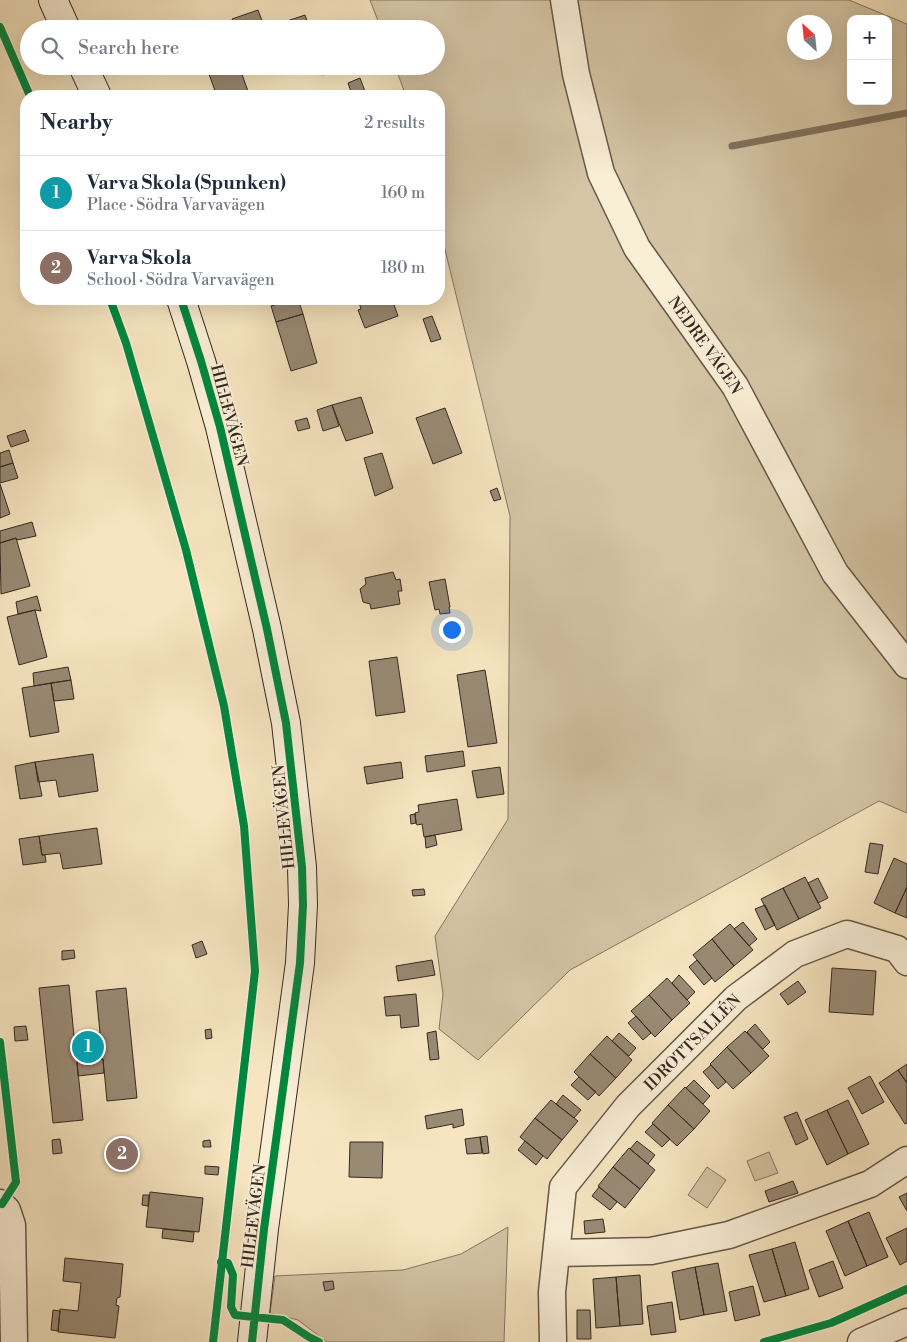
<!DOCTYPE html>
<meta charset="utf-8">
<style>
:root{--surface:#fff;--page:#f6f6f7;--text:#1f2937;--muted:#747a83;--line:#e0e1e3;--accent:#1a73e8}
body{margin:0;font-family:"Libre Bodoni",serif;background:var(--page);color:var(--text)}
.controls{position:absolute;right:15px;top:15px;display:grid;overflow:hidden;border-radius:10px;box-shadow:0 5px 20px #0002}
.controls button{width:45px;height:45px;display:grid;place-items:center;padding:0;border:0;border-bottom:1px solid var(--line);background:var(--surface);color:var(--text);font:25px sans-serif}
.compass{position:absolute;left:787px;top:15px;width:45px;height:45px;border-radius:50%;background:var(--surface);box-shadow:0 5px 20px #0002;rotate:333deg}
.you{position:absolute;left:451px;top:629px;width:18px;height:18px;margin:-12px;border:4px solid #fff;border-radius:50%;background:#1a73e8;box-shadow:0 0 0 8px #1a73e833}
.badge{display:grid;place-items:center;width:32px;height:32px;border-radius:50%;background:var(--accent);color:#fff;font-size:16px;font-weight:700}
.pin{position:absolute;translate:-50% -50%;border:2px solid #fff;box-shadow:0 1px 5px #0006}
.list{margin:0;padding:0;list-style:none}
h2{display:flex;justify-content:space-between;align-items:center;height:65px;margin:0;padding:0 20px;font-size:21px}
h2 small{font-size:16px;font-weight:400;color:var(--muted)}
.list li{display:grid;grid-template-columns:32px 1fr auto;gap:15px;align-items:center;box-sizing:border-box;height:75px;padding:0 20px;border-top:1px solid var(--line)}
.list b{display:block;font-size:19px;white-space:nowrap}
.list p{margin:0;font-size:16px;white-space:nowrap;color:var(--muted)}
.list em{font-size:16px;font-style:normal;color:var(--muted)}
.icon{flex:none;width:28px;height:28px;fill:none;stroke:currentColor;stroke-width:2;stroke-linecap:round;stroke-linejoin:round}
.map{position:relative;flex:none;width:907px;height:1342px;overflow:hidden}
.search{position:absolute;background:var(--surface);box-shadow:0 5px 20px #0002;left:20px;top:20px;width:425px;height:55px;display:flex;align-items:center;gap:12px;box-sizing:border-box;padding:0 18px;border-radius:28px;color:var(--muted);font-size:19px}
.panel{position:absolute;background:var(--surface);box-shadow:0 5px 20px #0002;left:20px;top:90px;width:425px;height:215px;border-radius:20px}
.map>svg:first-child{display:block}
</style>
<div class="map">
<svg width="907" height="1342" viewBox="0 0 907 1342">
<rect width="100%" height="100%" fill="#f6e5c0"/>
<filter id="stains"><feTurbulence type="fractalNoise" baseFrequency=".004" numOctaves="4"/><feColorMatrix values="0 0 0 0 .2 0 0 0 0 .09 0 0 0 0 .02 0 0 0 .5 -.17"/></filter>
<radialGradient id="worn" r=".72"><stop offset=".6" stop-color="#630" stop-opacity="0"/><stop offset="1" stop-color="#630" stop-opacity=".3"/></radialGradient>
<!-- green -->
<path fill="#d5c5a5" stroke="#857663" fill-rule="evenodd" d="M370 0H849L907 24V813L879 801 570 970 478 1060 439 1029 443 994 435 936 508 819 510 516 439 225V96H406L395 66H436V29H381ZM851 19H888V101H851ZM794 22H824V52H794Z
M769 1152 778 1173 755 1181 747 1161Z
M707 1167 726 1180 707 1208 688 1195Z
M508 1227 504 1342H327L298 1320 270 1313 275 1276 403 1270 461 1254Z"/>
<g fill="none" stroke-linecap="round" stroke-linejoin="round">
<!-- stream -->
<path stroke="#817360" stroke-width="7" d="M732 146 907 113"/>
</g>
<!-- building -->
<path fill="#998a74" stroke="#352821" d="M258 10 264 26 254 29H236L232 19Z
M305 15 310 29H286L284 22Z
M331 23 333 29H315Z
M206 66H239L249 94 244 96H217Z
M239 66H257V67L242 73Z
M319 66H334L336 71 322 75Z
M360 78 366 94 360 96H341L351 92 348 83Z
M294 299H298L303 314 276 322 271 306Z
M358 299H392L398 316 365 328 358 310 361 309Z
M303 314 317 363 291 371 276 322Z
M432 316 441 339 431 342 423 319Z
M361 397 373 433 346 441 332 405Z
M332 405 339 426 323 431 317 410Z
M445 408 462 453 433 464 416 418Z
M307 418 310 428 298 431 295 421Z
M25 430 29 441 11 447 7 436Z
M9 450 13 463 0 467V453Z
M382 453 393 488 375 496 364 458Z
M13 463 18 478 0 483V467Z
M0 484 10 514 0 518Z
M497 488 501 499 494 501 490 491Z
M32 522 36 536 17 540 16 538 0 543V531Z
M16 538 30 586 1 594 0 543Z
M393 572 396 580 400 579 402 591H398L400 604 371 609 370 604 363 602 360 589 366 584 365 578Z
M445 579 450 607H449L450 613 440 614 439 609 435 610 429 582Z
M37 596 41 611 35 610 18 614 16 602Z
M35 610 47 657 19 665 7 617Z
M397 657 405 712 376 716 369 661Z
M68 667 71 680 34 686 33 673Z
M485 670 497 743 468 747 457 675Z
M71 680 74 699 54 701 51 683Z
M51 683 59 732 30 737 22 688Z
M463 751 465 766 427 772 425 756Z
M93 754 98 791 59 797 56 780 38 782 35 762Z
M35 762 42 796 20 799 15 766Z
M401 762 403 778 367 784 364 767Z
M500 767 504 794 477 798 472 771Z
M457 799 462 830 424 837 422 824 417 825 416 823 415 813 419 812 418 805Z
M415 814 416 823 411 824 410 815Z
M97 828 102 864 63 869 60 853 42 855 39 836Z
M435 835 437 845 426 848 425 837Z
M39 836 42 855H45L46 862 23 865 19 839Z
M870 843 883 845 878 874 865 872Z
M894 858 907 864V887L895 913 874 903Z
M805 877 821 908 799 919 783 888Z
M818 878 828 898 818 903 808 883Z
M907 887V918L895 913Z
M783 888 799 919 777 930 761 899Z
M424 889 425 895 413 896 412 890Z
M765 905 775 925 765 930 755 909Z
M743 922 757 939 749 946 734 929Z
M730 924 753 950 734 966 712 939Z
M712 939 734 966 715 982 693 955Z
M202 941 207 954 196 958 192 945Z
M74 950 75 958 62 960V951Z
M432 960 435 975 398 981 396 966Z
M697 960 712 978 704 985 689 967Z
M832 968 876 971 873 1015 829 1012Z
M679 975 695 992 687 1000 672 983Z
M667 978 690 1003 672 1020 649 995Z
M798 981 806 992 788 1005 780 994Z
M69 985 74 1036 100 1033 96 991 126 988 137 1098 107 1101 103 1059 77 1062 83 1120 53 1123 39 988Z
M416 994 419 1026 401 1028 400 1015 386 1016 384 997Z
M649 995 672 1020 655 1037 631 1011Z
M636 1016 651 1033 643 1040 628 1023Z
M755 1024 770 1042 763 1049 747 1032Z
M26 1026 28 1040 15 1041 14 1027Z
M211 1029 212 1038 206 1039 205 1030Z
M436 1031 439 1059 430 1060 427 1033Z
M745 1031 769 1056 751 1073 727 1047Z
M619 1033 636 1048 629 1056 612 1041Z
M607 1036 632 1060 616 1078 590 1054Z
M727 1047 751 1073 733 1089 710 1064Z
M590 1054 616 1078 599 1096 574 1072Z
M103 1059 104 1073 78 1076 77 1062Z
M907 1064V1083L898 1070Z
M711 1065 726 1082 718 1089 703 1072Z
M898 1070 907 1083V1123L905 1124 879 1083Z
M870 1076 884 1102 862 1114 848 1088Z
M579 1077 596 1092 588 1100 571 1085Z
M694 1080 710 1096 703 1104 686 1088Z
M685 1087 710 1111 694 1129 668 1105Z
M563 1095 581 1110 574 1118 556 1104Z
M551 1100 578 1121 562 1140 535 1118Z
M848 1100 869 1144 848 1154 827 1110Z
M668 1105 694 1129 677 1146 652 1123Z
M462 1109 464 1125 453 1128V1124L427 1129 425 1116Z
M827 1110 848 1154 827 1165 805 1120Z
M797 1112 808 1139 796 1145 784 1117Z
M535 1118 562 1140 547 1159 520 1137Z
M653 1124 670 1139 662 1147 645 1132Z
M487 1136 489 1153 483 1154 480 1137Z
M480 1137 482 1153 467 1154 465 1139Z
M60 1139 62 1153 53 1154 52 1140Z
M210 1140 211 1147H203V1141Z
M525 1141 543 1156 536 1165 518 1150Z
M637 1141 655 1155 648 1164 630 1149Z
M350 1142H383L382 1178 349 1177Z
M629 1148 655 1170 640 1189 613 1167Z
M205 1166 219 1167 218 1175 205 1174Z
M613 1167 640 1189 625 1208 598 1186Z
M793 1181 798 1193 769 1202 765 1191Z
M599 1187 617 1202 610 1210 592 1196Z
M150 1192 203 1198 199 1232 146 1227Z
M907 1193V1211L899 1197Z
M143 1195H149L148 1206 142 1205Z
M869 1212 888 1257 867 1266 848 1221Z
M603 1219 605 1232 585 1234 584 1221Z
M848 1221 867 1266 845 1276 826 1231Z
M907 1228V1261L900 1265 886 1238Z
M163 1229 194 1232 193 1242 162 1238Z
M795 1242 809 1289 786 1296 772 1249Z
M772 1249 786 1296 764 1302 749 1255Z
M65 1258 123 1264 120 1297 117 1298 116 1305 119 1306 115 1338 58 1332 60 1309 78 1311 81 1283 63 1281Z
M833 1261 843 1288 819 1297 809 1270Z
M718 1263 727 1311 704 1315 695 1267Z
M695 1267 704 1315 680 1320 672 1272Z
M640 1275 643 1324 620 1326 616 1277Z
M616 1277 620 1326 596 1328 593 1279Z
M333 1281 334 1289 325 1291 323 1282Z
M753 1286 760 1315 735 1321 729 1292Z
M672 1302 676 1332 651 1335 647 1306Z
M53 1310 60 1311 58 1331 51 1330Z
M577 1310H590L591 1339H577Z"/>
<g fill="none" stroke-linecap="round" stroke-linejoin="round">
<!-- street casing -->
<g stroke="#655749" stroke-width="29">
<g id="street">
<path id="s1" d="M564 0 576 74 601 173 637 248 735 386 835 573 907 665"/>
<path d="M0 1203 7 1210 12 1225 14 1342"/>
<path d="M557 1253 651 1251 729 1235 870 1184 907 1160"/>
<path id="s2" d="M553 1342 552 1292 563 1187 628 1106 736 998 795 954 847 934 897 949 907 962"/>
<path d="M861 1342 907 1322"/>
</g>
</g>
<!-- secondary casing -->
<g stroke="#352821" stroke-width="30">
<path id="secondary" d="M53 0 66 29
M83 66 97 96
M181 299 201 361 220 427 267 629 286 723 302 867 303 905 300 963 264 1229 252 1342"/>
</g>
<!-- street -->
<use href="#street" stroke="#f9eed6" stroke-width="26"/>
<!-- secondary -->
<use href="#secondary" stroke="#f9eed6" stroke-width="28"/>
<!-- cycleway casing -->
<g stroke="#f9eed6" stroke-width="11">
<path id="cycleway" d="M0 27 30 96
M110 299 126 343 186 550 224 706 244 826 255 971 213 1342
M181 299 201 361 220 427 267 629 286 723 302 867 303 905 300 963 264 1229 252 1342
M0 1042 16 1182 2 1204
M221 1262 228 1263 233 1275 231 1307 235 1315 283 1320 309 1337 319 1342
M764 1342 831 1323 907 1289"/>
</g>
<!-- cycleway -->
<use href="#cycleway" stroke="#00873e" stroke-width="8"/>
</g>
<g text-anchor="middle" stroke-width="4" stroke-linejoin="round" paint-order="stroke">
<!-- street labels -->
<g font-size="16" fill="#352821" stroke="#f9eed6">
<text dy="6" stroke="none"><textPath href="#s1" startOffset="379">NEDRE VÄGEN</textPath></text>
<text transform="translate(230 415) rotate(75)" y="6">HILLEVÄGEN</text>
<text transform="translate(283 817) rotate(-96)" y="6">HILLEVÄGEN</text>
<text dy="6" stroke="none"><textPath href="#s2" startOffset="350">IDROTTSALLÉN</textPath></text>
<text transform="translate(253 1216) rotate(-83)" y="6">HILLEVÄGEN</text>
</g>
</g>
<rect width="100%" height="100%" filter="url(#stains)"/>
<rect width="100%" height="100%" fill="url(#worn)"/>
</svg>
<div class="controls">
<button>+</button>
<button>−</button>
</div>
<svg class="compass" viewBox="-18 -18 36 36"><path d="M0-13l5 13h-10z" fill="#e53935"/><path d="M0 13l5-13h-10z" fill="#747a83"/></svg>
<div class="you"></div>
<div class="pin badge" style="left:88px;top:1047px;background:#0f9aa8">1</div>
<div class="pin badge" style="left:122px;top:1154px;background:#8d6e63">2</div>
<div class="search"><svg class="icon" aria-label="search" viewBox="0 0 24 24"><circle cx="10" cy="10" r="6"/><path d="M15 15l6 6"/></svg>Search here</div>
<section class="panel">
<h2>Nearby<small>2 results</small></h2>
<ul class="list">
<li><span class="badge" style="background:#0f9aa8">1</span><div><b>Varva Skola (Spunken)</b><p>Place · Södra Varvavägen</p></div><em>160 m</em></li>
<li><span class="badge" style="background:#8d6e63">2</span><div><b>Varva Skola</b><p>School · Södra Varvavägen</p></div><em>180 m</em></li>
</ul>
</section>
</div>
